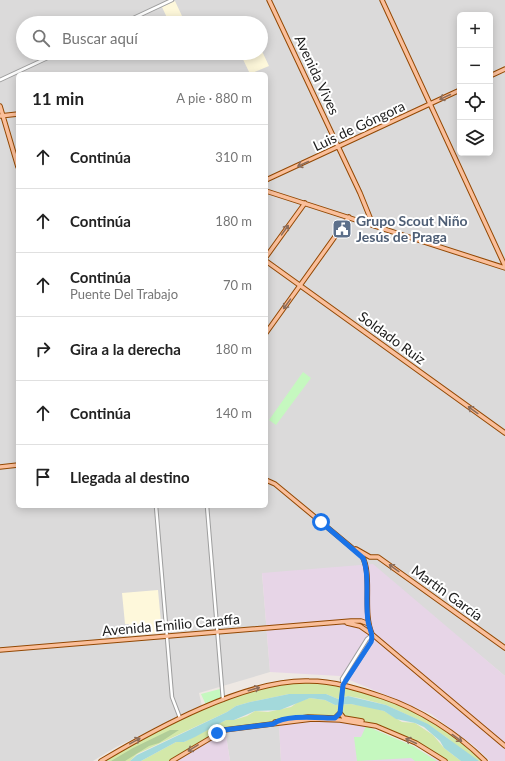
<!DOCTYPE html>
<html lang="es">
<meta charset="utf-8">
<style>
:root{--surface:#fff;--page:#f2f2f2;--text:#222;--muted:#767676;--line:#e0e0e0}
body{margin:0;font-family:Lato,sans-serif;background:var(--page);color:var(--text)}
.controls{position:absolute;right:12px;top:12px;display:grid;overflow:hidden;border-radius:6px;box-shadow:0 2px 10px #0003}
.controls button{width:36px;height:36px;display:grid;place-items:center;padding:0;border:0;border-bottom:1px solid var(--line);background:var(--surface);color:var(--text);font:20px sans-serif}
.stop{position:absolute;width:12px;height:12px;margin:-9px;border:3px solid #1a73e8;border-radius:50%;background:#fff}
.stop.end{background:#1a73e8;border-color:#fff;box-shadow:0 1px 4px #0008}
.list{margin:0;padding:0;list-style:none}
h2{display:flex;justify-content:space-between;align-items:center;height:52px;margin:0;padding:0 16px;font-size:17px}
h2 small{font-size:13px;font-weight:400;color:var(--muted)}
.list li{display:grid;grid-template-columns:26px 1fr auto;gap:12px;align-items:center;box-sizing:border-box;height:64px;padding:0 16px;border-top:1px solid var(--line)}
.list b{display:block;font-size:15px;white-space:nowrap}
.list p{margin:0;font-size:13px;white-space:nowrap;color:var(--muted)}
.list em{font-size:13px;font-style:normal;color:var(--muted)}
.icon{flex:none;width:22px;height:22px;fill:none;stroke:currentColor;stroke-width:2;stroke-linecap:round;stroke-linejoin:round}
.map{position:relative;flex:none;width:505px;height:761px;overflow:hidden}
.search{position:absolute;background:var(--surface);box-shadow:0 2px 10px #0003;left:16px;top:16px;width:252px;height:44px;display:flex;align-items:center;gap:10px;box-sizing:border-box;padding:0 14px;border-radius:22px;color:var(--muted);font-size:15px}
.panel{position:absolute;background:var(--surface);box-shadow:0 2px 10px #0003;left:16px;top:72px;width:252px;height:436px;border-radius:6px}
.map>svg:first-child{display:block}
</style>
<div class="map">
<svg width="505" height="761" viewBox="0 0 505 761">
<rect width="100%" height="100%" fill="#eee8e3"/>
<!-- residential -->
<path fill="#dbdada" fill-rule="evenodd" d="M0 0H505V676L469 646 262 573 270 672 199 693 202 706 116 747 93 761H0ZM460 15H490V153H460ZM23 23H261V53H23ZM18 74H266V506H18Z
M279 725 281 761H230L225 729Z"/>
<!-- industrial -->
<path fill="#e7d5e7" d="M373 564 505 676V761H490L474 746 431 714 340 676 270 672 262 573Z
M317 721 363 724 441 761H281L279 725Z
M225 729 230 761H174Z"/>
<!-- education -->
<path fill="#fef8db" d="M175 1 182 16 169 22 162 7Z
M261 49 269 66 250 74 240 53H261Z
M158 590 162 633 130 636 129 624H125L122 593Z"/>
<!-- grass -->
<path fill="#d3e8a9" d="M299 681 343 685 403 703 454 735 485 761H479L471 757 446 737 425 723 386 705 359 698 348 696 338 699 326 694H289L250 702 236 706 227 712 137 754 130 761H101L180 719 238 694Z
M310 698 325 700 335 705 351 704 370 707 384 711 402 722 415 723 433 735 444 748 461 761H445L430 751 366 723 312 719 224 730 172 761H141L176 742H184L226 720H234L247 716 255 711 268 712 291 707 298 702Z"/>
<!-- forest -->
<path fill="#b1cd98" d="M170 730H179L159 743 149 746 125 761H111L133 748Z"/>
<!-- park -->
<path fill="#c5f8bf" d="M303 372 311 378 276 425 269 420Z
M220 689 222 699 206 705 201 694Z
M366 726 413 746 437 761H415L411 758 357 761 354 737H361Z"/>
<!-- water -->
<path fill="#a3d9db" d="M289 694H326L338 699 348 696 386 705 428 724 479 761H461L444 748 440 741 424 727 415 723 396 719 384 711 351 704 335 705 325 700 310 698 280 710 255 711 234 720H226L195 737 184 742H176L141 761H130L137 755 227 712 236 706 250 702Z"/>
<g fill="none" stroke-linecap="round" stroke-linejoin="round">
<!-- minor casing -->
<g stroke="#9e9e9e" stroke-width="4.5">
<path id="minor" d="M123 23 172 0
M0 80 58 53
M156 506 172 697 180 718
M207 506 223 700
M343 685 342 679 367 639 372 635
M340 713 343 685 371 642 373 635"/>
</g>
<!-- major casing -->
<g stroke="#934803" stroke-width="5.5">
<path id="major" d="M269 0 360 193 373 225
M382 0 505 266
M490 76 505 69
M0 106 18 167
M0 116 18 114
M266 180 460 90
M266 191 505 268
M266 257 305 203
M266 261 505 433
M266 333 349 217
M0 467 18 465
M266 480 275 484 362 556C373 575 362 611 372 634
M356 549 370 557H378L505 648
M347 623 360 626 373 635 505 746
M0 650 351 621H361L369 624
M340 713 344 718 362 721
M275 722 308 717 335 718 340 713
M101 761C155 729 245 679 309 681 334 681 359 689 383 697 419 709 457 733 485 761
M172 761 224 730 312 719 340 720 376 726 416 743 445 761"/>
</g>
<!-- minor -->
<use href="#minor" stroke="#fff" stroke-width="2.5"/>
<!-- major -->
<use href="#major" stroke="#fabf9b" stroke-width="3.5"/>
</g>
<!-- one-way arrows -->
<defs><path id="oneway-shaft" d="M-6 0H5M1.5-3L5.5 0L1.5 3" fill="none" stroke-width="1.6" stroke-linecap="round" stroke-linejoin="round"/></defs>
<g stroke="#8c6e5c">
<use href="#oneway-shaft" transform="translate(445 97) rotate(155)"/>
<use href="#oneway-shaft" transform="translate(303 164) rotate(156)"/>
<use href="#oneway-shaft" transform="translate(285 230) rotate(-54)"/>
<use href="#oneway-shaft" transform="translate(287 304) rotate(126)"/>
<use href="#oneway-shaft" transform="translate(473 410) rotate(-144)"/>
<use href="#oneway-shaft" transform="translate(394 568) rotate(-144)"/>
<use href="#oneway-shaft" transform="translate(254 689) rotate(-16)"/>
<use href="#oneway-shaft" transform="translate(457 738) rotate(36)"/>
<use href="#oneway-shaft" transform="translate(135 741) rotate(-29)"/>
<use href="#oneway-shaft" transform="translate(411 741) rotate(-155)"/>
<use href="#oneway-shaft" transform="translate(193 748) rotate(148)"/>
</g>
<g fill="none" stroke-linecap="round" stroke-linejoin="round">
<!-- route -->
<path stroke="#1a73e8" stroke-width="5" d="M217 733 224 730 273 724C286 714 319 718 335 718L340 713 343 685 371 642C374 634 369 629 368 621 365 602 370 575 363 558L321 522"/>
</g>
<!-- icons -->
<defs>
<g id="civic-square" transform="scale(1)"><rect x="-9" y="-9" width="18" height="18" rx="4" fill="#5c6f8a" stroke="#fff"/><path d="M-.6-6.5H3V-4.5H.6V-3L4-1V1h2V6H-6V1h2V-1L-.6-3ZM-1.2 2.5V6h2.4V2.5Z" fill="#fff"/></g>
</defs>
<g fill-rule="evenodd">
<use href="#civic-square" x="342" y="229"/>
</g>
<g text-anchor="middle" stroke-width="4" stroke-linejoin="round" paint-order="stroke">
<!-- street labels -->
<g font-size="14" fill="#1d1d1d" stroke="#fff">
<text transform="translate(317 75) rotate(65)" y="5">Avenida Vives</text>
<text transform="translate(359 126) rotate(-25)" y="5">Luis de Góngora</text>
<text transform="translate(392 338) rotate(36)" y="5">Soldado Ruiz</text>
<text transform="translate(447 593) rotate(36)" y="5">Martín García</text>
<text transform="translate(171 625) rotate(-5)" y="5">Avenida Emilio Caraffa</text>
</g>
<!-- service labels -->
<g font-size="14" font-weight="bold" fill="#4e5e75" stroke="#fff" text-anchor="start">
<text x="356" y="226">Grupo Scout Niño<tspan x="356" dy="16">Jesús de Praga</tspan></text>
</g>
</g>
</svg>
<div class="controls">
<button>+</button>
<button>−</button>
<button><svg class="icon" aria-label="locate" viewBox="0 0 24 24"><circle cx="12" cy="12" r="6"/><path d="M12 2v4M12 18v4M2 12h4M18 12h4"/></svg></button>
<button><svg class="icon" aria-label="layers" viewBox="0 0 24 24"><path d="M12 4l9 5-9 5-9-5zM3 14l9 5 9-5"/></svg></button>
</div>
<div class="stop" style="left:321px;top:522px"></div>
<div class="stop end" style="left:217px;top:733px"></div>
<div class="search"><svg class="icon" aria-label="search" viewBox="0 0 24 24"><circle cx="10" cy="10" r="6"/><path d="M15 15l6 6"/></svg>Buscar aquí</div>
<section class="panel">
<h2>11 min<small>A pie · 880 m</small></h2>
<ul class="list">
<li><svg class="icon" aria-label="ahead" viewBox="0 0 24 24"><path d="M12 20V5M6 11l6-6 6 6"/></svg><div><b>Continúa</b></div><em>310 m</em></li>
<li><svg class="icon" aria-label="ahead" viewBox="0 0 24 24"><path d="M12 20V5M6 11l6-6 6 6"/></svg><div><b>Continúa</b></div><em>180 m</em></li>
<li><svg class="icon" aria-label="ahead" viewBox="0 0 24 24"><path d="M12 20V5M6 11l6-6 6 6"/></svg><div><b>Continúa</b><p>Puente Del Trabajo</p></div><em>70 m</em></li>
<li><svg class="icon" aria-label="right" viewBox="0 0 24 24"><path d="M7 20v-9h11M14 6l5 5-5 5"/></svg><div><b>Gira a la derecha</b></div><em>180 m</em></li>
<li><svg class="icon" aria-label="ahead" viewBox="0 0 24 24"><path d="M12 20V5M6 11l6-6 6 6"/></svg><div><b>Continúa</b></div><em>140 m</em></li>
<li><svg class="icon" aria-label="arrive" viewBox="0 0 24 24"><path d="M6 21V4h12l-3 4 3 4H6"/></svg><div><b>Llegada al destino</b></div></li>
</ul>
</section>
</div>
